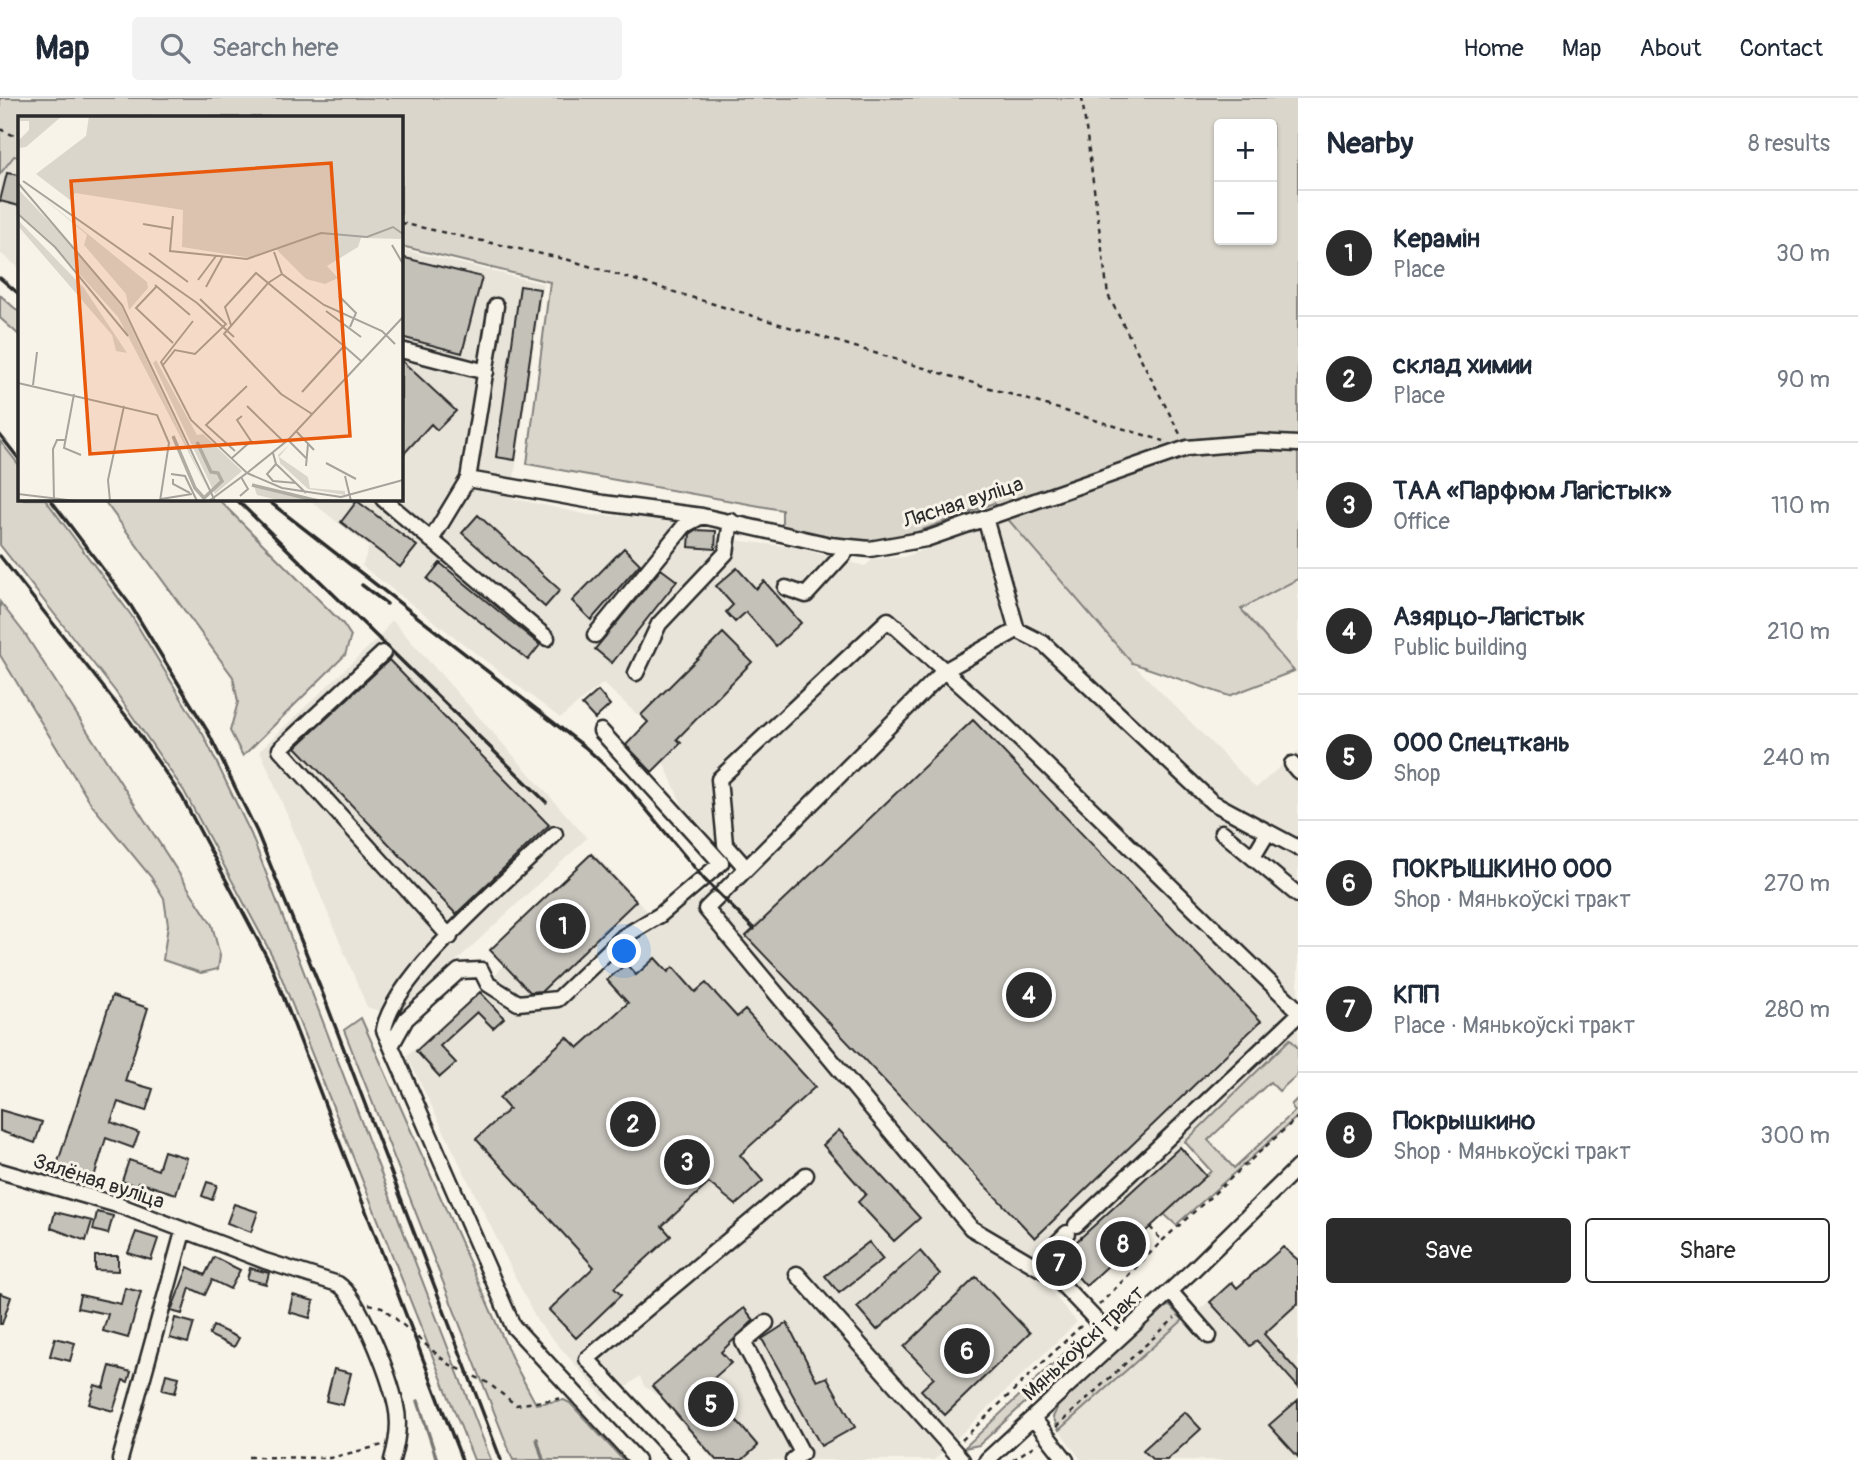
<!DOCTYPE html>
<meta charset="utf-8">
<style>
:root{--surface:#fff;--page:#f2f2f3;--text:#1f2937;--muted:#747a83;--line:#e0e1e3;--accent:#2b2b2b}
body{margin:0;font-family:Pangolin,sans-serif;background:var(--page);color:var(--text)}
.controls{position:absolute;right:21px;top:21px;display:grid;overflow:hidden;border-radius:7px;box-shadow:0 2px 5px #0004}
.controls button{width:63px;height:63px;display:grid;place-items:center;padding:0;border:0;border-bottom:2px solid var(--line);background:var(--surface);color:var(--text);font:35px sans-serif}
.you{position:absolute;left:625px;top:854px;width:24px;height:24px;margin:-18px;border:5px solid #fff;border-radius:50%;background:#1a73e8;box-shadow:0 0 0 10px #1a73e833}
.badge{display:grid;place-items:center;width:46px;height:46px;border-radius:50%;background:var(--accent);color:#fff;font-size:23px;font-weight:700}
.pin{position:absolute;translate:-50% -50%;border:4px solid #fff;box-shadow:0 2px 7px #0006}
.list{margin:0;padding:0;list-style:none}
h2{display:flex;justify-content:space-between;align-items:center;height:91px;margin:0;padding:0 28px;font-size:30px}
h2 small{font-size:23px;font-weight:400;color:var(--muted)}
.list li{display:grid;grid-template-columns:46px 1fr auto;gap:21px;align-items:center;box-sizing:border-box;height:126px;padding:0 28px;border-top:2px solid var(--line)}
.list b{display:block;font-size:26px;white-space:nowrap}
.list p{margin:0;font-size:23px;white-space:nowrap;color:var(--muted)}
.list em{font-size:23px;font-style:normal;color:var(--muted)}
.actions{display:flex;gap:14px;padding:21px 28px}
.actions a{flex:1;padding:16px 0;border:2px solid var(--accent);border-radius:7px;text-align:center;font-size:24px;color:var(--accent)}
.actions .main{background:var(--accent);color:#fff}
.icon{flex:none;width:38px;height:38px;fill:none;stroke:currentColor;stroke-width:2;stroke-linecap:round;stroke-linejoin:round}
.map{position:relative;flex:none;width:1298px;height:1362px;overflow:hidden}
header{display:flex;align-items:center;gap:42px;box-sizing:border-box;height:98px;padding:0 35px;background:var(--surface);border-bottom:2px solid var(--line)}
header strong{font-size:33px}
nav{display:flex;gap:38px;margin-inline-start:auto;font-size:24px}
.search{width:490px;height:63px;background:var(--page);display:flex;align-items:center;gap:18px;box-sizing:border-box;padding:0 24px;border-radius:7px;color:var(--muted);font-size:26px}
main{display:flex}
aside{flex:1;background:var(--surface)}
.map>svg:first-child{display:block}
</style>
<header>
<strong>Map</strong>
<div class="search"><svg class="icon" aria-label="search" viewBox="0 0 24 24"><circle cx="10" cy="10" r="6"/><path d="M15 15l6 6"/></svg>Search here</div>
<nav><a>Home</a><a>Map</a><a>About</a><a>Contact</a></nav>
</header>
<main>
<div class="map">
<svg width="1298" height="1362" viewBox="0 0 1298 1362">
<rect width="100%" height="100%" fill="#f7f3e8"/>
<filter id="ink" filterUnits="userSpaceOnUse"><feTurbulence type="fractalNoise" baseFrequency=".0143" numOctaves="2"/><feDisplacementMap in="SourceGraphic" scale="14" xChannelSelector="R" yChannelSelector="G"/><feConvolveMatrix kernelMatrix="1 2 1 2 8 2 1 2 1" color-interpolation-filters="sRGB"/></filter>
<g filter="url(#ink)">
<!-- built -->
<path fill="#e8e4da" d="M14 57 19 59V170L0 155V76Z
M401 151 543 186 511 400 589 417 686 420 685 433H716V440L794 449 865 468 873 461 904 459 1008 421 1132 565 1256 690 1298 653V950L1289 942 1180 1048 1206 1078 1086 1188 1068 1169 1046 1188 1077 1224 934 1362H713L661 1300 644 1288 640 1278 608 1304 537 1223 407 958 488 886 504 867 490 852 593 754 660 827 738 769 682 707 663 663 680 645 654 632 603 585 560 620 362 468 369 449 308 401H401Z
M1298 482V576L1242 512Z
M392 522 587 740 397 919 367 909 260 652 379 539Z
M1283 1149 1295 1160 1298 1158V1362H1081L1059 1332 1183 1222 1186 1223 1232 1184 1237 1189Z"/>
<!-- green -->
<path fill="#dad6cc" stroke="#82807c" stroke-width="2" fill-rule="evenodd" d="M0 0H1298V481L1241 511 1294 573 1229 598 1132 565 994 405 901 440 867 445 782 429V412L527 366 550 184 401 148V19H19V59L14 58 0 76ZM1219 26H1272V142H1219Z
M0 197 19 214V237L0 220Z
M0 343 19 367V401H45L131 517 204 638 251 736 491 1362H474L274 861 184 693 115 593 0 447Z
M103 401H218L343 526 351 538 345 557 243 658 230 633 238 604 233 579Z
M0 504 25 536 212 827 220 858 218 871 201 875 163 862 168 827 164 800 151 779 91 706 0 557Z
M361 920 514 1265 536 1306 564 1302 570 1305 623 1362H513L344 932Z
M1290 941 1298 950V976L1279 993 1270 984 1208 1042 1234 1070 1295 1013 1291 1007 1298 1000V1018L1176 1127 1164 1116 1211 1073 1185 1044Z
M1170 1208 1183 1222 1059 1332 1053 1319 1058 1308 1162 1209Z
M1090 1231 1092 1239 1089 1246 979 1347 964 1350Z"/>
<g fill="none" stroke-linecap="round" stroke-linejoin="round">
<!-- stream -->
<path stroke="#7a7874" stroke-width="3.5" d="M418 1303 437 1362
M537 1341 543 1362"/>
</g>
<!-- building -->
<path fill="#c4c1b9" stroke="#2b2b2b" stroke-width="2" d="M7 75 19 77V108L0 103Z
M401 159 482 179 462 255 401 239Z
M520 188 540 191 515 362 496 359Z
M401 262 456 313 437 332 431 326 401 359Z
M357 403 417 448 400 469 341 424Z
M478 417 560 492 545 509 462 435Z
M696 432 716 433 715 451 689 449 690 436Z
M624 450 640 466 591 522 572 503Z
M440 465 540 547 528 562 427 481Z
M737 470 756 491 764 483 801 525 776 548 746 514 735 524 726 514 733 507 716 488Z
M661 471 677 483 612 565 595 551Z
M723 535 752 564 677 641 681 645 652 674 626 647 648 624 641 617Z
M389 562 549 727 456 816 296 649Z
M598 593 610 607 595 621 582 607Z
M973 622 1261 923 1035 1140 746 838Z
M591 756 636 803 542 893 530 894 490 852Z
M655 860 668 874 673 869 695 894 706 885 737 919 745 912 815 989 740 1057 763 1083 736 1107 709 1085 662 1128 671 1138 614 1190 621 1197 576 1240 549 1212 594 1169 476 1041 509 1011 499 1000 567 939 578 950 628 905 607 882 626 866 636 877Z
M480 894 504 920 493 930 477 914 440 948 456 965 440 979 416 953Z
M112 898 148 910 125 983 153 991 146 1013 118 1004 111 1024 139 1035 133 1050 106 1040 94 1079 57 1067Z
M0 1012 42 1024 35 1045 0 1033Z
M839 1032 920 1120 894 1143 858 1104 866 1096 823 1047Z
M1180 1049 1206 1078 1086 1188 1068 1168 1063 1173 1057 1169 1053 1165Z
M164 1053 187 1060 176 1096 138 1084 136 1088 122 1083 129 1062 158 1072Z
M207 1084 217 1087 212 1102 202 1098Z
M234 1106 258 1114 251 1134 227 1125Z
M55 1114 92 1123 86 1143 51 1130Z
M97 1114 113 1118 108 1136 93 1132Z
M136 1134 158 1141 151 1162 128 1155Z
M869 1144 883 1161 839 1195 825 1178Z
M1283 1149 1298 1162V1205L1264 1236 1298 1274V1289L1257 1243 1250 1248 1210 1204 1232 1184 1237 1190Z
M920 1153 940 1176 877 1232 857 1209Z
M95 1158H118V1173L95 1172Z
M214 1159 240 1172 230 1191 212 1182 205 1197 190 1190 182 1216 171 1213 188 1169 205 1177Z
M250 1170 269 1175 266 1186 247 1181Z
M976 1179 1030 1235 945 1317 921 1292 934 1280 904 1249Z
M125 1190 141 1194 128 1240 103 1233 108 1216 77 1210 80 1197 121 1206Z
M0 1195 11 1199 2 1226H0Z
M293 1197 314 1203 310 1220 289 1214Z
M744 1210 754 1222 721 1254 731 1265 706 1287 758 1348 742 1362H716L652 1288Z
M175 1220 194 1225 188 1245 170 1240Z
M787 1225 817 1283 827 1279 855 1329 821 1348 762 1241Z
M213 1228 239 1240 234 1249 209 1237Z
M55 1240 75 1245 70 1263 50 1258Z
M110 1268 131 1274 128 1284 123 1282 113 1313 89 1306 95 1287 104 1290Z
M334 1271 351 1275 343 1307 326 1303Z
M166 1276 179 1279 175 1295 162 1292Z
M1298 1302V1359L1269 1327Z
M1185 1314 1201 1331 1167 1362H1153L1143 1352Z"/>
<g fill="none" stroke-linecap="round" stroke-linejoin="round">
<!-- minor casing -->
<g stroke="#2b2b2b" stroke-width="19">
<path id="minor" d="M496 208 468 381 603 405 702 418 830 447 870 451 926 441 1187 350 1258 344 1298 346
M401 252 486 274
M383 401 547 540
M985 420 1017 532 1043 545 1212 704 1298 750
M431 442 468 381
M786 490 806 497 849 450
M1017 532 944 573 706 811 971 1130 1056 1180 1116 1243
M595 537 685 427 702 418
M383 555 280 651 450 839
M636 575 659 526 726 455 731 423
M1292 666 1298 673
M1222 734 1298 797
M555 736C513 778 392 878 384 932L513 1228 637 1362
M1253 759 1268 734
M746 770 725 746 719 681 888 522 1004 626 1298 912
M392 946 406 921 459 873 481 872 488 886 518 905 558 901 623 839 660 817 721 765 601 633
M0 1073 121 1108 265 1163 338 1186C361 1201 390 1280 396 1308 400 1325 397 1345 392 1362
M1076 1127 1298 917
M1035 1167 1067 1135
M797 1176 962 1362
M1170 1193 1209 1238
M766 1225 743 1244 802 1355 793 1362
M1033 1320 1066 1362
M120 1362 183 1134
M681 1362 587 1261 806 1077
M987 1362 1193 1172 1298 1069"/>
</g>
<!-- path -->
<path stroke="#2b2b2b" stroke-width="2.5" stroke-dasharray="5 5" stroke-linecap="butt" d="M1082 0 1108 197 1181 338
M0 31 19 40
M401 125 569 162 1164 343
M1150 1129 1162 1143
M369 1206 382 1209 447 1265 488 1285 516 1307 563 1300
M1099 1207 1162 1143 1298 1019
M1056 1329 1175 1220
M962 1342 1083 1226
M248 1359 330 1360 383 1347
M1013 1362 1038 1345"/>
<!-- minor -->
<use href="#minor" stroke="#f7f3e8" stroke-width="14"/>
<!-- rail -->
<path stroke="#2b2b2b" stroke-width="3.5" d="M0 180 19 196
M0 337 19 361
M50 401 131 508 208 634 257 734 324 899 501 1362
M236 401 546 704
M266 401 585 649 625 686 704 781 754 831
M0 458 130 623 182 699 271 867 462 1362
M362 487 387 506"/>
</g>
</g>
<g text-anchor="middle" stroke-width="6" stroke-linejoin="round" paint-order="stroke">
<!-- street labels -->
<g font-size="21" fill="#2b2b2b" stroke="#f7f3e8">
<text transform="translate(963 404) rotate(-18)" y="7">Лясная вуліца</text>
<text transform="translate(99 1083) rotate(18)" y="7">Зялёная вуліца</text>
<text transform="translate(1083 1245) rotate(-43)" y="7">Мянькоўскі тракт</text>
</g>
</g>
<!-- overview -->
<g transform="translate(18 18)">
<rect width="385" height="385" fill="#f7f3e8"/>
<path d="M0 0H44L8 31 0 32V25L11 14V5H2ZM71 0H385V123L343 122 340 131 309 150 320 162 307 168 288 163 258 133 233 142 164 131 165 94 57 77 52 84 18 58 68 20ZM0 73 60 136 103 190 189 372 100 201 30 123 0 97ZM18 76 129 166 130 172 111 194 108 178 66 129 69 119ZM0 104 66 172 109 237 98 235 94 219 0 110ZM138 244 179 319 185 318 224 355 197 378 135 247ZM271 329 261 341 290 361 292 372 327 375V379L290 373 263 348 264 353 260 339ZM240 369 280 381 326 385H264L239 379 236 370Z" fill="#dad6cc"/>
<path fill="none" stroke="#afaca4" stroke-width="3.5" d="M155 320 177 372 186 382 204 365 200 357 193 356 179 326M234 369 300 385"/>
<path fill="none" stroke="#a5a39c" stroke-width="2" d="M5 65 179 187 216 221M0 67 104 189 197 385M0 98 37 131 110 220M155 100 152 135 229 143 303 117 349 121 375 111 385 118M125 108 154 113M374 129 385 148M256 136 264 158 306 189 364 215 377 228M131 137 170 166M264 158 250 167 206 218 263 278 294 298M180 164 198 140M137 169 172 199M138 171 118 192 155 227M188 171 205 140M321 180 338 197 332 211M308 195 343 221M175 205 143 246 173 304 229 357 270 324 385 201M213 209 207 191 238 157 326 230 284 276M326 230 343 245M145 249 157 234 177 238 208 208 182 183M0 267 139 299 151 327 142 385M15 269 19 236M56 278 46 332 63 339M229 290 267 327M278 315 296 334M270 324 289 343M217 335 188 309 229 270M255 337 258 348 288 377M214 342 233 325 219 304 224 300M308 347 338 363M258 348 249 358 255 365 278 367M288 350 290 328M153 358 167 360 179 385M327 360 333 385M155 363V368L172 377M0 378 58 385M222 380 230 373 223 361M143 383 174 378M36 385 35 333 39 324H47M92 385 90 364 106 290M191 385 229 357 264 372 323 381 385 364"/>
<path fill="#e8590c" fill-opacity="0.15" stroke="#e8590c" stroke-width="3.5" d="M313 47 332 320 72 338 53 65Z"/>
<rect width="385" height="385" fill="none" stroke="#2b2b2b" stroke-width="3.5"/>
</g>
</svg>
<div class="controls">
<button>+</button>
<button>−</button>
</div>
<div class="you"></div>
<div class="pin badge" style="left:563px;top:828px">1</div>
<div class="pin badge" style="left:633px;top:1026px">2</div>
<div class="pin badge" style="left:687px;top:1064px">3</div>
<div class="pin badge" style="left:1029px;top:897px">4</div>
<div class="pin badge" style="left:711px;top:1306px">5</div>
<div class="pin badge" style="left:967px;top:1253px">6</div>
<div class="pin badge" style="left:1059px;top:1165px">7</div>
<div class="pin badge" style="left:1123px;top:1146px">8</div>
</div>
<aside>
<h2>Nearby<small>8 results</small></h2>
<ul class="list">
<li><span class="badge">1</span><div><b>Керамін</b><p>Place</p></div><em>30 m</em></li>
<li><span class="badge">2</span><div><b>склад химии</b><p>Place</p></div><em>90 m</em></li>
<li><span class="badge">3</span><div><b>ТАА «Парфюм Лагістык»</b><p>Office</p></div><em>110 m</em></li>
<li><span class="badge">4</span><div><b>Азярцо-Лагістык</b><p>Public building</p></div><em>210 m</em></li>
<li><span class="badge">5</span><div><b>ООО Спецткань</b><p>Shop</p></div><em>240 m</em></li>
<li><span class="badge">6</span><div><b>ПОКРЫШКИНО ООО</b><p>Shop · Мянькоўскі тракт</p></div><em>270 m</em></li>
<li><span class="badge">7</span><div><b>КПП</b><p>Place · Мянькоўскі тракт</p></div><em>280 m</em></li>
<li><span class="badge">8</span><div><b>Покрышкино</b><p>Shop · Мянькоўскі тракт</p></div><em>300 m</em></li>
</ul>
<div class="actions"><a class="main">Save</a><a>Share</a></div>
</aside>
</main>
